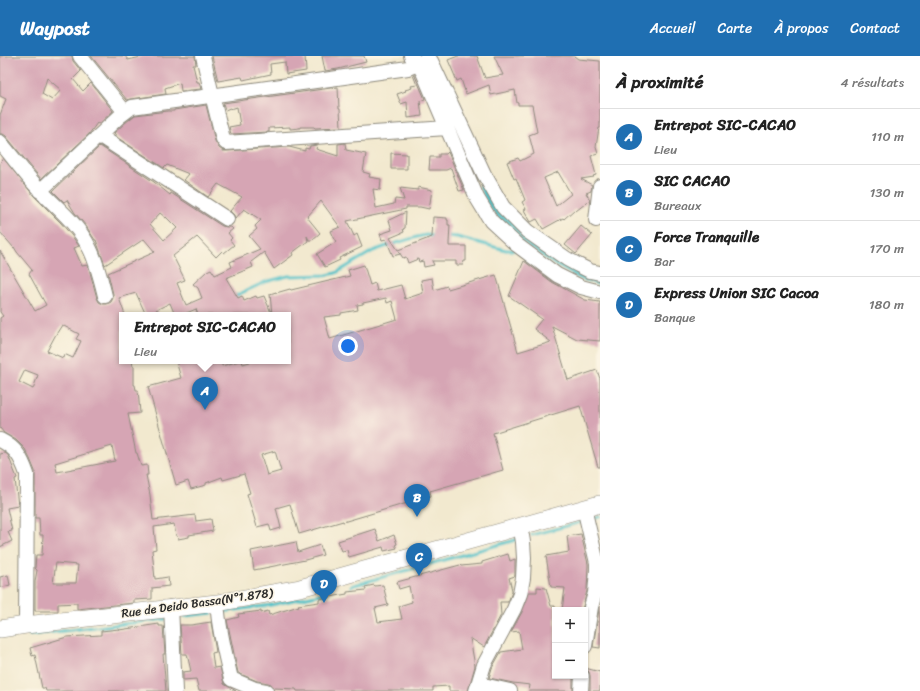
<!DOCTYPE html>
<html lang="fr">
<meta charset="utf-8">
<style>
:root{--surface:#fff;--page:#f2f2f2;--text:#222;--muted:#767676;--line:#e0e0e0;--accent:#1f6fb2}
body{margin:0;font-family:Sriracha,sans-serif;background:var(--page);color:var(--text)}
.controls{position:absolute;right:12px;bottom:12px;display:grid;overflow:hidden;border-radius:0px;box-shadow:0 1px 3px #0004}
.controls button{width:36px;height:36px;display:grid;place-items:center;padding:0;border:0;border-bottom:1px solid var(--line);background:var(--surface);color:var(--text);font:20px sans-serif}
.you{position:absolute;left:348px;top:290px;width:14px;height:14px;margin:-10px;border:3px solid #fff;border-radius:50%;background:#1a73e8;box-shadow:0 0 0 6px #1a73e833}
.badge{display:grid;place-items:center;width:26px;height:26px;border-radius:50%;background:var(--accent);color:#fff;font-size:13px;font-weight:700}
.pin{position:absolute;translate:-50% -33px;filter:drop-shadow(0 1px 2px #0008)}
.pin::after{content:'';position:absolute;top:21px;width:14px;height:12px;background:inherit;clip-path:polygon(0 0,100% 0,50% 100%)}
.popup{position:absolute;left:119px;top:256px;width:172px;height:52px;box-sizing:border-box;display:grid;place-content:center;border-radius:0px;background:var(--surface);filter:drop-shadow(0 1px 3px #0005);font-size:13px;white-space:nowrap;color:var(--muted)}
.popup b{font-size:15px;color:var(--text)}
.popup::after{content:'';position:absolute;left:50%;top:100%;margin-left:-8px;border:8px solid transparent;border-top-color:var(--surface)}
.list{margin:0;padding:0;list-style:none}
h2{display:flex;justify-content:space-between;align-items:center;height:52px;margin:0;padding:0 16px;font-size:17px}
h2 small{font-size:13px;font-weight:400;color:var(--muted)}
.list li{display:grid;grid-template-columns:26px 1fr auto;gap:12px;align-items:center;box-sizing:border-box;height:56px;padding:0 16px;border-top:1px solid var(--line)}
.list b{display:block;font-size:15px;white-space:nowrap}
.list p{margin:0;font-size:13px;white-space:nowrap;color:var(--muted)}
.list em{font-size:13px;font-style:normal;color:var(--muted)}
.map{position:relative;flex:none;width:600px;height:635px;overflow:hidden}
header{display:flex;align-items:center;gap:24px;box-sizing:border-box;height:56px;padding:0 20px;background:var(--accent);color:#fff}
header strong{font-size:19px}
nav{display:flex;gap:22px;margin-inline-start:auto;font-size:14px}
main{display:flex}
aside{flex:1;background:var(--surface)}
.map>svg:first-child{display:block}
</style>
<header>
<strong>Waypost</strong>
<nav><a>Accueil</a><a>Carte</a><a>À propos</a><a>Contact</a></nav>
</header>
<main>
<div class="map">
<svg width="600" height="635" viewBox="0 0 600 635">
<rect width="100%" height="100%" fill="#fcf5e5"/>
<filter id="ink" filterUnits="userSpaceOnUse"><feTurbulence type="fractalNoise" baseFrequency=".025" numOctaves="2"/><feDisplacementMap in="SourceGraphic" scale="8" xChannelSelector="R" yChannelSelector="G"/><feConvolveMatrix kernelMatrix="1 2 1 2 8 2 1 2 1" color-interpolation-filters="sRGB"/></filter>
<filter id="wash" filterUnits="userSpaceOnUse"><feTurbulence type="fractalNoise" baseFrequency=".012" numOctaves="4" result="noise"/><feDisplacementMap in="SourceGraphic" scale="16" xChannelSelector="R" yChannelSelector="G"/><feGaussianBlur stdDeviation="0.9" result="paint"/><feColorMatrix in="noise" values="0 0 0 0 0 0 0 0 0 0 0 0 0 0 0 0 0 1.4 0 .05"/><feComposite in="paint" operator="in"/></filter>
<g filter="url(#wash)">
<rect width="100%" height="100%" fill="#f2e9cf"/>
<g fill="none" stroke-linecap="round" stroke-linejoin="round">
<!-- stream -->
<path stroke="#54c2c9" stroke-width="3" d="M446 180 457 181 506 194H514
M530 192H538
M233 241 265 226 288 220 327 219 336 217 373 195 390 189 417 181 426 179 434 180
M193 259 201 256
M593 463 600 461
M532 479 582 466
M351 530 519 483
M222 556 271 549 325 537
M185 560 212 557
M98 571 166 563
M30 579 95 571"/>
<!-- canal -->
<path stroke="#54c2c9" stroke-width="10" d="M484 130 491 146 503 162 519 178 556 205 581 219 600 225"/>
</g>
<g id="blocks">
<!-- building -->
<path fill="#d6a5b4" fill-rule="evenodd" d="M0 0H72L73 5 81 15 73 23 83 35 91 27 113 55 99 68 97 67 89 78 41 123 6 80 3 78H0V59L6 43 0 40ZM47 22 61 34 52 44 42 38Z
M91 0H125L128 4 141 1 140 0H195L196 9H193L197 26H199L201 33 181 35 180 27 165 32 166 38 131 43 127 44Z
M212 0H305L306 15 286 18 285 6 270 8 271 18 243 24 242 21 218 25Z
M322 0H364L366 6 338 13 325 15Z
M458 0H477L485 22 503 19 494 0H574L578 3 600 5V72H599L596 91 598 98 591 100 596 119 593 120 594 121 581 123 592 129 591 135 586 137 590 144 576 155 575 153 564 163 563 162 543 173 537 163 531 166 524 154 526 153 522 146 525 144 516 122 514 123 507 106 518 102 520 105 534 98 529 79 537 76 532 49H518V47H517L515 34 491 39 489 29 466 38 461 23 457 25 448 4ZM558 116 571 138 556 150 544 122Z
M413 19H415V20L425 43 420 45 422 60 408 62 407 46 401 48 397 38 406 35 405 34 412 32 411 30 417 29Z
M338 31 339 53H340L341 71 315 72 314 71H300V72L290 73V71L269 72V76L231 78 229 71 240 69 237 51 231 53 230 52 225 54 223 47Z
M206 49 215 85 219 92 223 95H227L289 91 305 95V92L309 93 310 90 317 89 316 93 338 100V88L345 87 346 94 366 98 363 116 370 118 369 121 381 123 380 134 373 133 376 152 394 148 395 143 404 144 400 132 418 134V131L432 134 429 153 420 151H406V153L347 165 354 180 357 178 362 191 339 202 340 204 325 211 317 198 336 186 331 175 340 171 321 145 307 161 320 177 312 184H309L307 180 308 185 292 197 293 199 274 213 264 196 251 206 253 211 226 222 238 242 242 240 244 245 256 240 257 242 264 240 272 259 270 238 276 236V237L290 233 291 234 350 220 348 214 364 209 370 229 375 227 377 235 401 229 405 243 423 237 421 224 432 222 434 234 447 230 448 233 496 219 518 296 551 286 534 273 542 263 509 240 524 205 552 226 585 244 600 246V285L577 283 552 270 568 324 597 314 600 323V411H598L580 350 493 377 503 414 430 435 431 440 343 466V465L299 478 290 448 276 452 281 472 271 475 269 468 257 471 247 438 250 437 244 418 223 424 222 421 206 427V429L191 433 188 425 176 429 148 331 181 322 176 305H222V310L239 305H242L243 308 253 305H288V259H198L196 253 182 259H175L170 247 156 254 158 259H146L136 237 119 242 125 259H122V305H132L133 310H134V329H135L136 334H138L140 357 128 358 136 397H137L141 410 147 409 148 419H146L150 439 153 464 195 459 196 465 211 463 213 475 189 479V481L178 483 177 480H176L174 468 154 471 156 493 152 494 155 523 168 521 169 530 152 532V543L134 544V547L77 553V547L58 548V555H35V526L37 514 35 512 36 499H42L43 479H40L39 462H35V415L30 403 25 393 16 384 4 377 0 372V262L3 260 0 256V195L35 255 46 249 29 218 32 214 17 196 14 191V192L0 176V107L3 102 34 140 61 167 72 180 79 190 74 192 82 210 88 209 97 242 99 246 103 248H107L111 246 113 242V238L108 217 155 196 144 183 105 209 96 184H95L86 170 75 157 67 144 64 146 53 135 100 90 154 126 170 139 171 137 222 170 227 171H231L233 173 228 177 232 182 230 184 234 189 224 197 222 195 216 201 197 181 173 200 185 224 177 227 186 249 202 242 198 232 193 228 207 215 211 213 215 219 232 211 230 206 260 193 249 180 257 173 255 170 261 164 244 153 235 163 234 159 230 155 242 141 218 128 208 141 184 124 189 118 167 109 164 112 118 82 114 77 125 67 135 59 168 55H174V54ZM160 157 166 162V161L177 172 164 184 150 168ZM386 242 387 247 392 245 397 263 330 283 324 261 341 259V257L358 254 357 249 363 248V247ZM62 269 79 278 76 283 81 285 73 302 64 298 63 302 47 295 55 280ZM25 314 38 319 33 333 19 326ZM112 390 115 405 57 416 55 407ZM275 395 281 415 267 419 261 399ZM56 507 78 509 76 527H53Z
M448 96 464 134 459 135 451 112 446 114H429L430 101H439V98H446Z
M391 97 407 98V113H391Z
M406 156 405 172 403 173 404 176 390 182 398 194 432 181 433 161 447 162V164H448V169H450L449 187V190H466V205H464L463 209H456V205H432L434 209 424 211 423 205 419 206 418 203 408 207 406 201 403 202 399 196 400 198 393 200 386 183 382 184 380 178 392 174 389 164Z
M581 170 592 179 576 198 565 189Z
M5 397 8 399 17 422 15 423 18 450 7 452 12 475 8 476 12 485 0 491V398Z
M375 473 379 485 394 479 397 488 395 489 397 492 384 495 383 491 349 501 347 494 342 495 338 485Z
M581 478 588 508 587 535 582 554H562L565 532 551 531 546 500 569 496 567 480Z
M296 486 298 496 320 489 323 499 305 504 254 514 251 495Z
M508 498 510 505 515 503V520L509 522 512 534V536L508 546H500L501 559 484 591 470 582 475 610 468 635H449V630L433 631V635H297L296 633 274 632 271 628 268 627 257 625 238 617 227 564 239 561 238 558 261 555V557L268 555 269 559 299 550 298 549 319 546V543L347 538V536L366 534 365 531 374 529 375 530 383 529 388 549 375 552 378 566 402 563 399 550 412 546 409 530 399 533 397 526 460 509 461 510 482 508V506Z
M8 519 10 529 0 532V521Z
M537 531 546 532 551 550H555V620H573V635H529L530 629 513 627 489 622 492 612 501 596 522 593 519 575 511 576 522 556 528 541 529 536H537Z
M600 550V592L593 591 599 553Z
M211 566 216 596 212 597 214 612 220 611 224 628 236 635H199L196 623 183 624V616L191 615 187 598H182L180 569H191Z
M159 568V570H163L165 598H163L166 635H46L45 632H42L35 599 32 600 30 592 67 581 101 579V575L119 573V574Z
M585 612 600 616V635H590V620L589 616Z"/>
</g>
</g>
<g filter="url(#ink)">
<use href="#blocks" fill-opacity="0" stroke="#8e8a7d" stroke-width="1"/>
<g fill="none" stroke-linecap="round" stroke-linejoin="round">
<!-- minor casing -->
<g stroke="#8e8a7d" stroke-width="16">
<path id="minor" d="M80 0 125 56
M203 0 212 39 223 83 226 87 447 72
M411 0 418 8 423 16 477 142 491 165 517 189 557 219 581 231 600 236
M427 0 431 5 484 118 503 151 527 175 567 203 578 209 590 215 600 217
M100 80 227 163
M0 86C14 102 26 120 41 135 59 154 77 167 89 191 97 206 101 224 105 240
M40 135 120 60 132 51 408 12 418 8
M596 164 600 130
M0 384C16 392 21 401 27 418L26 569
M584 452 597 507V514L595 537 591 551 585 590
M171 551 175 635
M218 556C220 579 226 601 231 623L255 633 266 635
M479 628 510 635
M476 635 484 609 514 553 520 538 523 522 524 502 523 486 522 480
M581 635 582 620"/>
</g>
<!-- major casing -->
<g stroke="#8e8a7d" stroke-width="18">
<path id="major" d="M0 573 26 569 217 547 300 532 600 448"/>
</g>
<!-- minor -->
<use href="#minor" stroke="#fff" stroke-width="14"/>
<!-- major -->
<use href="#major" stroke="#fff" stroke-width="17"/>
</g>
</g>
<g text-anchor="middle" stroke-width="3" stroke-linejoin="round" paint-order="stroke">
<!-- street labels -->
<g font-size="12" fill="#2b2b2b" stroke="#fcf5e5">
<text transform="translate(197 547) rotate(-8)" y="4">Rue de Deido Bassa(N°1.878)</text>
</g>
</g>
</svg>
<div class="controls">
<button>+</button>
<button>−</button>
</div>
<div class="you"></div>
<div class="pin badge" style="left:205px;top:354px">A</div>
<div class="popup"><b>Entrepot SIC-CACAO</b>Lieu</div>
<div class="pin badge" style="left:417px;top:461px">B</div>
<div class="pin badge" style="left:419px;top:520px">C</div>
<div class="pin badge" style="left:324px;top:547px">D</div>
</div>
<aside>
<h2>À proximité<small>4 résultats</small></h2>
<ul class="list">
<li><span class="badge">A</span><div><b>Entrepot SIC-CACAO</b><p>Lieu</p></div><em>110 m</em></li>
<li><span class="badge">B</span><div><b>SIC CACAO</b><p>Bureaux</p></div><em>130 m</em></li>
<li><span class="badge">C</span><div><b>Force Tranquille</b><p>Bar</p></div><em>170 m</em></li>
<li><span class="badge">D</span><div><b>Express Union SIC Cacoa</b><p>Banque</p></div><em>180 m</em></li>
</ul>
</aside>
</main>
